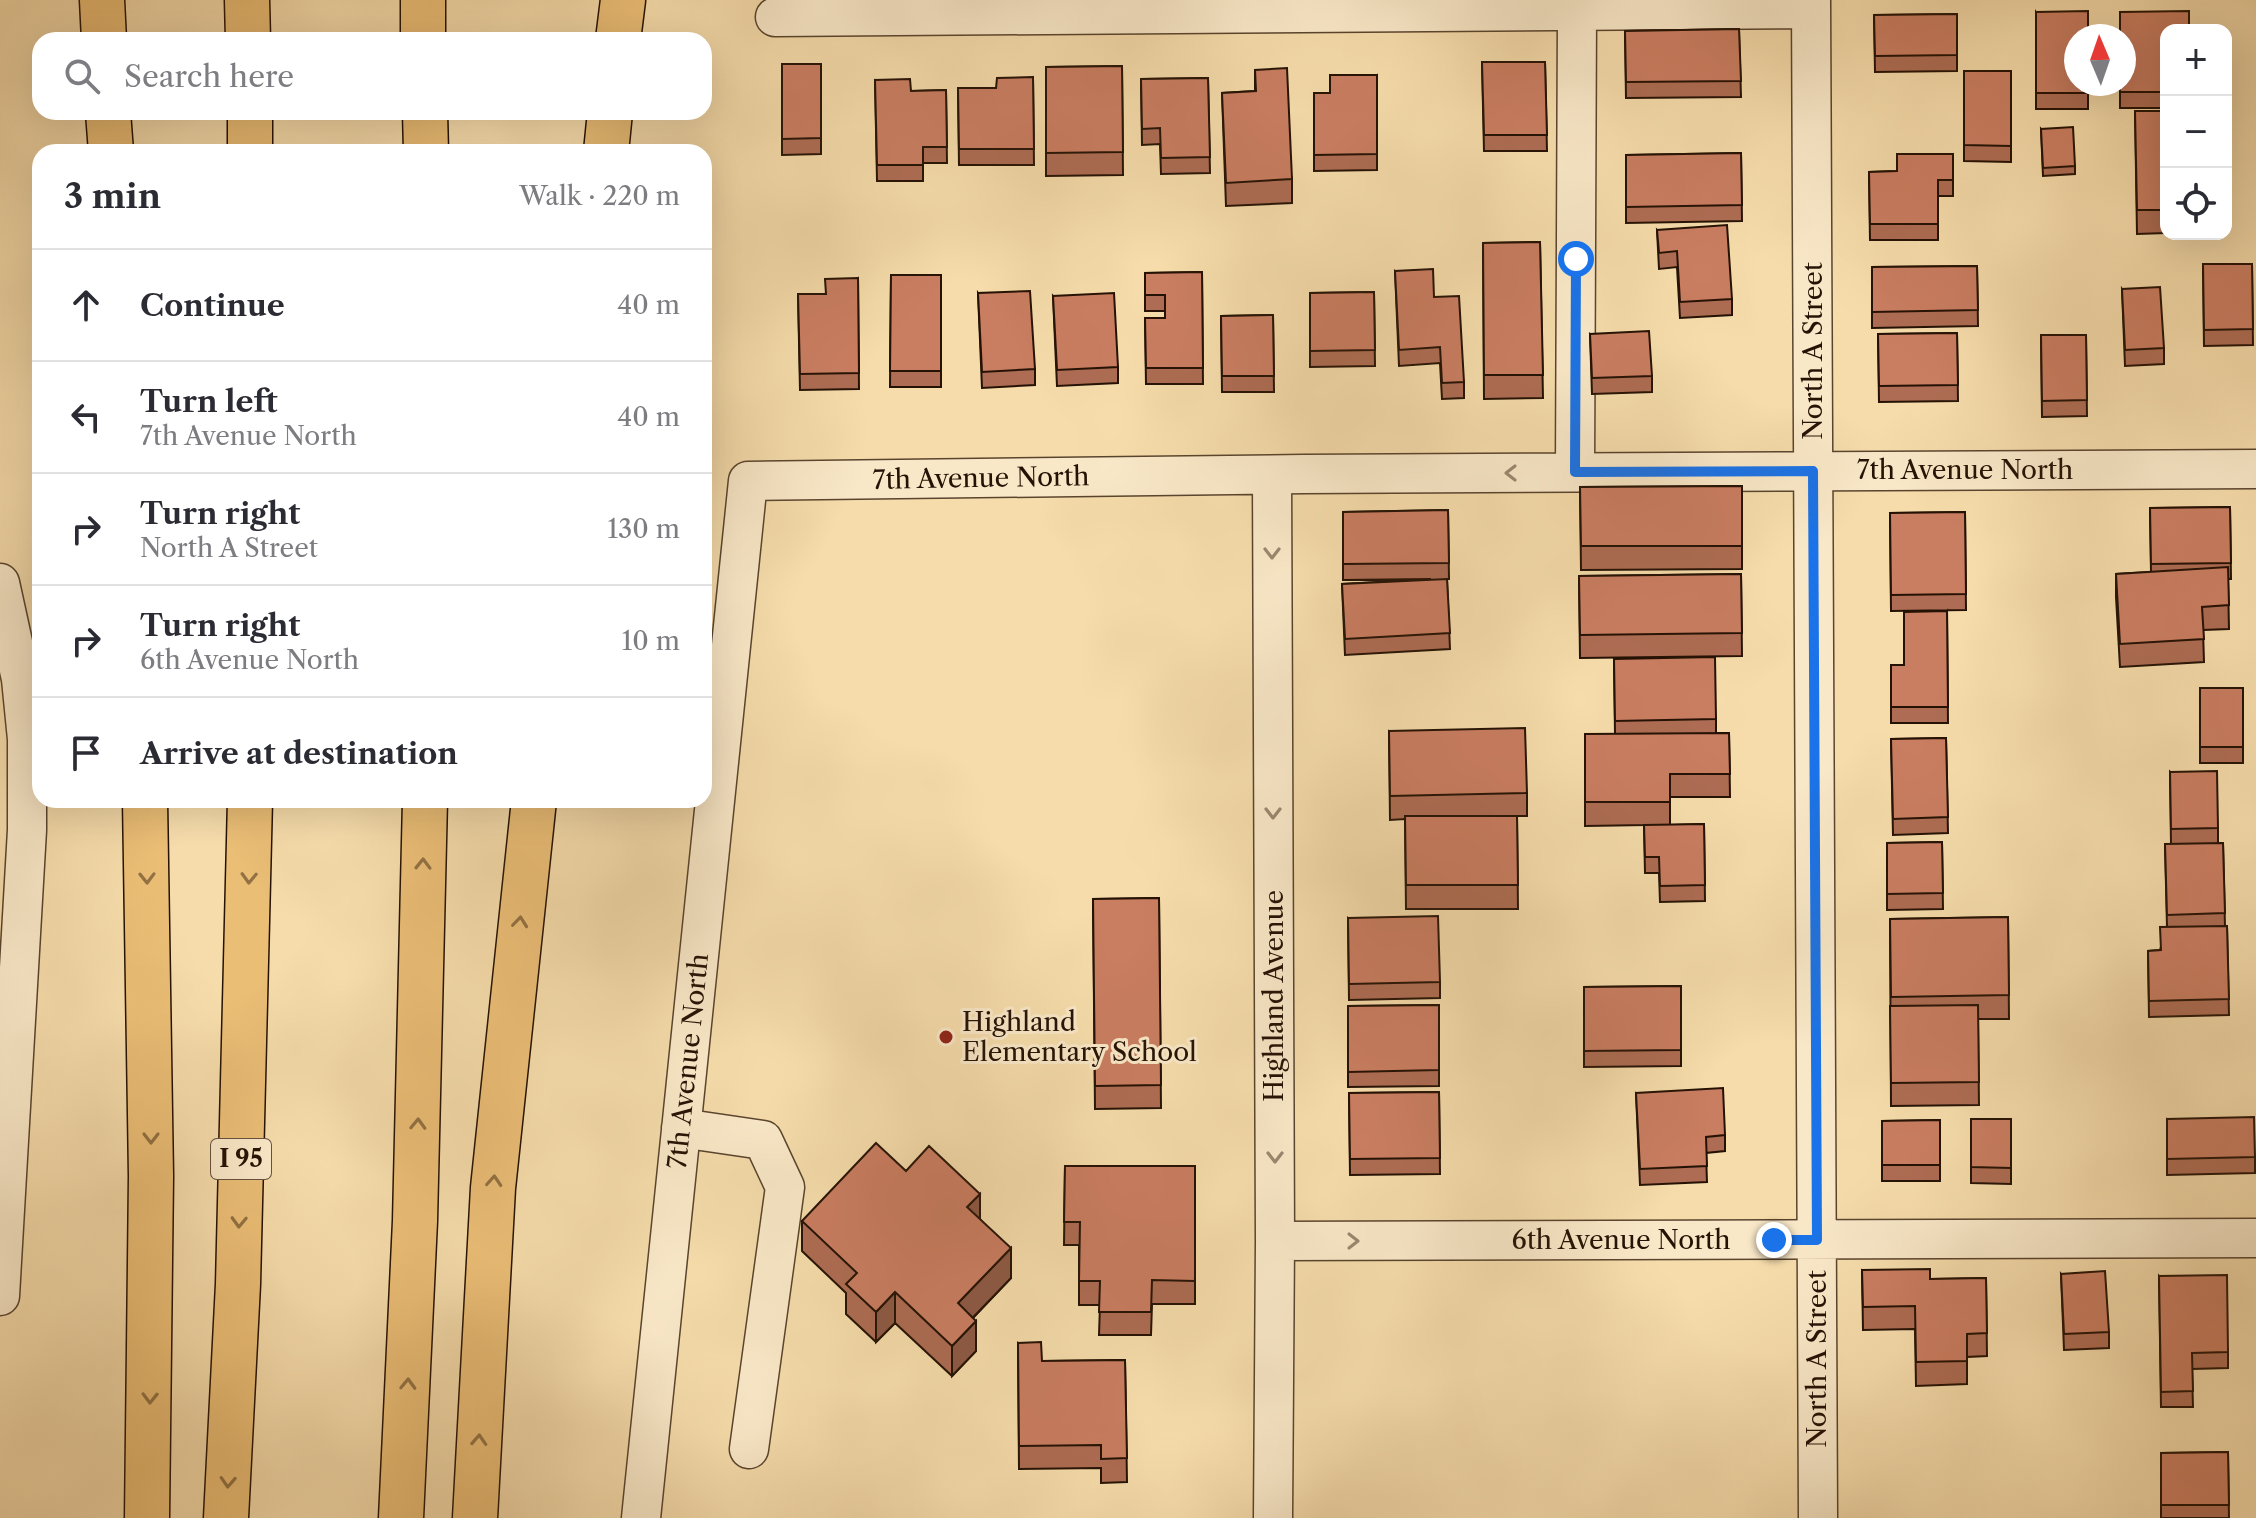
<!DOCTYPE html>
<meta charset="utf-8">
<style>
:root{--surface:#fff;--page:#f2f2f3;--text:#2b2b33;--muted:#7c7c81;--line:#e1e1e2}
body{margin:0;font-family:"Libre Caslon Text",serif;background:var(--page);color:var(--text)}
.controls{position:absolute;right:24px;top:24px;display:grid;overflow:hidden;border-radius:16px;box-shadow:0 8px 32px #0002}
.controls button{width:72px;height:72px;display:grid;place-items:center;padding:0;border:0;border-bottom:2px solid var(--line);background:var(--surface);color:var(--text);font:40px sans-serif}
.compass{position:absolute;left:2064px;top:24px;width:72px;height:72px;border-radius:50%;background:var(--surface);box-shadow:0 8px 32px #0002;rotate:358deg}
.stop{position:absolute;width:24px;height:24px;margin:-18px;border:6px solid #1a73e8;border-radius:50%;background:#fff}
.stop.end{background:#1a73e8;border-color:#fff;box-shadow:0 2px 8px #0008}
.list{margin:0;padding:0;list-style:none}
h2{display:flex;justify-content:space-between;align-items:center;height:104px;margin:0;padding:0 32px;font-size:34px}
h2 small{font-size:26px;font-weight:400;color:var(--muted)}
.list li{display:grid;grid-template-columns:52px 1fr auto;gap:24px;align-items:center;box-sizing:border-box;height:112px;padding:0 32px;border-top:2px solid var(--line)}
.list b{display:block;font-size:30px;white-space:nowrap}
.list p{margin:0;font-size:26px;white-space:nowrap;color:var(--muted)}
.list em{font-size:26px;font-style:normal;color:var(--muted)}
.icon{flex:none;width:44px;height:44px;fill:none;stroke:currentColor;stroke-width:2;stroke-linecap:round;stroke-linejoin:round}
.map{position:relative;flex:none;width:2256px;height:1518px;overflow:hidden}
.search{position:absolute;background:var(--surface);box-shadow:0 8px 32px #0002;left:32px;top:32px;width:680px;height:88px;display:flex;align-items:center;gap:20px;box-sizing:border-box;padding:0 28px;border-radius:24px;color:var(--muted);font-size:30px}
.panel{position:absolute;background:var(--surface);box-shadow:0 8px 32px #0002;left:32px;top:144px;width:680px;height:664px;border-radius:24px}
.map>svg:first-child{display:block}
</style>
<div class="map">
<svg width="2256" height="1518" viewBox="0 0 2256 1518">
<rect width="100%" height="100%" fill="#f6dcab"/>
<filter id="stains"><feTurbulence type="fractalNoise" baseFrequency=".0025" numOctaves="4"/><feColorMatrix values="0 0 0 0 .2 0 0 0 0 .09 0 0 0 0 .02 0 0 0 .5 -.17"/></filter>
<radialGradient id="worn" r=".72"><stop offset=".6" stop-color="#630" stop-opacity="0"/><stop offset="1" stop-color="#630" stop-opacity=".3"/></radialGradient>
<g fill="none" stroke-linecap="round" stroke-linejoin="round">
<!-- minor casing -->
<g stroke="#59442e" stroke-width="41">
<path id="minor" d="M1811 0 1818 1518
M775 17 1811 9
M1575 472 1577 11
M1272 475 1275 1241 1273 1518
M0 583 21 679 27 739V830L0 1296
M681 1128 763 1140 785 1187 749 1449
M1275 1241 2256 1238
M641 1518 748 481 1304 474 2256 469"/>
</g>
<!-- highway casing -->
<g stroke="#251205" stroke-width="47">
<path id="highway" d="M102 0 104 40
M247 0 248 40
M423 0V40
M618 40 623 0
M108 112 111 152
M250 112V152
M425 112 426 152
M606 152 610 112
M145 800 151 1176 147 1518
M226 1518 238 1284 250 800
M401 1518 415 1221 425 800
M475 1518 493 1188 534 800"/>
</g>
<!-- minor -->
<use href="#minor" stroke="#f9e8c8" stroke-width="38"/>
<!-- highway -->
<use href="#highway" stroke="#ebbe76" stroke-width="44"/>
</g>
<!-- wall -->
<path fill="#ad6c53" stroke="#251205" stroke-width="2" d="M2036 12 2088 84V109H2036Z
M1957 14V71L1875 72 1874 15Z
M1739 29 1741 97 1626 98 1625 31Z
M2166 30V108H2120V84Z
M1482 62H1545L1547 151H1484Z
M782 64H821V154L782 155Z
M1122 66 1123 175 1046 176V67Z
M1255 70 1292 179V203L1226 206 1222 93 1255 91Z
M1964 71H2011V162L1964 161Z
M1377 75V170L1314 171V93H1330Z
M1033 77 1034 165H959L958 88H996Z
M1208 78 1210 173 1161 174 1160 144 1142 145 1141 79Z
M875 80 911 91 946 90 947 163H923V181H877Z
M2135 111H2166V233L2137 234Z
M2041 129 2075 166V174L2043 176Z
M1741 153 1742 221 1626 223V155Z
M1953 154V196H1938V240H1870L1869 172 1897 171Z
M1657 230 1732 299V315L1680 318 1677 267 1659 269Z
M1540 242 1543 398 1484 399 1483 243Z
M2203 264H2252L2253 345 2204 346Z
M1977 266 1978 326 1872 328V267Z
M1395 271 1434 297 1464 382V398L1442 399 1440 363 1399 366Z
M1202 272 1203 384H1146L1145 318H1165V311H1145V273Z
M891 275H941V387H890Z
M858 278 859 389 800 390 798 294H825Z
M2122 289 2164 348V364L2125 366Z
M1374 292 1375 366 1310 367V293Z
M978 293 1035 369V385L982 388Z
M1053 296 1118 367V383L1057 386Z
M1273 315 1274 392H1222L1221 316Z
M1957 333 1958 401 1879 402 1878 334Z
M1590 334 1652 376V392L1592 394Z
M2041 335H2086L2087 416 2042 417Z
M1742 486V569L1581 570 1580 487Z
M2230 507 2231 579H2228L2229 629 2203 630 2204 662 2120 667 2116 597V574L2151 572 2150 508Z
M1448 510 1449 579H1447L1450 649 1345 655 1342 584 1431 579 1343 580V512Z
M1965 512 1966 610 1891 611 1890 513Z
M1741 574 1742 656 1580 658 1579 576Z
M1947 611 1948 723H1891V665H1904Z
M1614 659 1716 719V733H1729L1730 797H1670V825L1704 824 1705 901 1660 902 1659 873H1645L1644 825H1647L1585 826V734H1615Z
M2200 688H2243V763H2200Z
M1389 731 1527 793V816H1517L1518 909H1406L1405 819 1390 820Z
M1946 738 1948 833 1893 835 1891 739Z
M2170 772 2218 828V843H2223L2225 926H2227L2229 1015 2149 1017 2148 951 2160 950 2167 927 2165 844H2171Z
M1942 842 1943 909 1887 910V843Z
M1159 898 1161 1108 1095 1109 1093 899Z
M2008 917 2009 1019H1978L1979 1105 1891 1106 1890 919Z
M1348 918 1440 982V998L1349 1000Z
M1681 986V1066L1584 1067V987Z
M1439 1005V1086L1348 1087V1006Z
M1439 1092 1440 1174 1350 1175 1349 1093Z
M1636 1093 1725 1135V1151L1706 1153 1707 1182 1640 1185Z
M1971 1119H2011V1184L1971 1183Z
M2167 1119 2255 1157V1173L2167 1175Z
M1940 1120V1181H1882V1121Z
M1065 1166H1195V1304H1152L1151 1335H1099L1100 1305H1079V1245H1064Z
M906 1171 980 1219 1011 1278 973 1318 976 1351 952 1376 895 1323 876 1342 846 1314V1293L802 1251V1221Z
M1862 1270 1930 1279 1986 1278 1987 1356 1967 1357V1384L1916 1386 1915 1329 1863 1330Z
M2061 1274 2109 1332V1348L2064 1350Z
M2159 1276 2228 1352V1368L2192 1369 2193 1407H2161Z
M1018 1343 1042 1361 1125 1360 1127 1482 1101 1483V1468L1019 1469Z
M2228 1452 2229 1518H2161V1453Z"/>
<!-- shaded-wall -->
<path fill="#8d5844" stroke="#251205" stroke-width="2" d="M980 1194V1224L967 1207Z
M1011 1248V1278L958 1333V1303Z
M895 1292V1323L876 1342V1312Z
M976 1321V1351L952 1376V1346Z"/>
<!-- building -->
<path fill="#c97d61" stroke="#251205" stroke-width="2" d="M2088 11V36H2076V84H2088V93H2036V12Z
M2189 11V30H2166V92H2120V84H2124V36H2120V12Z
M1957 14V55L1875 56 1874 15Z
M1739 29 1741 81 1626 82 1625 31Z
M1482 62H1545L1547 135H1484Z
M782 64H821V138L782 139Z
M1122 66 1123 152 1046 153V67Z
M1287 68 1292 179 1226 183 1222 93 1256 91 1255 70Z
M1964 71H2011V146L1964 145Z
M1330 75H1377V154L1314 155V93H1330Z
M1033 77 1034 149H959L958 88H996L997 78Z
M1208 78 1210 157 1161 158 1160 128 1142 129 1141 79Z
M910 79 911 91 946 90 947 147H923V165H877L875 80Z
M2135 111H2166V210H2137Z
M2073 127 2075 166 2043 168 2041 129Z
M1741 153 1742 205 1626 207V155Z
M1897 154H1953V180H1938V224H1870L1869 172 1897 171Z
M1727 225 1732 299 1680 302 1677 251 1659 253 1657 230Z
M1540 242 1543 375H1484L1483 243Z
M2203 264H2252L2253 329 2204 330Z
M1977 266 1978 310 1872 312V267Z
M1433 269 1434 297 1459 296 1464 382 1442 383 1440 347 1399 350 1395 271Z
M1202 272 1203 368H1146L1145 318H1165V295H1145V273Z
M891 275H941V371H890Z
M858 278 859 373 800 374 798 294H826L825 279Z
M2160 287 2164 348 2125 350 2122 289Z
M1030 291 1035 369 982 372 978 293Z
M1374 292 1375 350 1310 351V293Z
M1114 293 1118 367 1057 370 1053 296Z
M1273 315 1274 376H1222L1221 316Z
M1649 331 1652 376 1592 378 1590 334Z
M1957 333 1958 385 1879 386 1878 334Z
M2041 335H2086L2087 400 2042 401Z
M1742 486V546H1581L1580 487Z
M2230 507 2231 563 2151 564 2150 508Z
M1448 510 1449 563 1343 564V512Z
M1965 512 1966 594 1891 595 1890 513Z
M2228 567 2229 605 2202 607 2204 639 2120 644 2116 574Z
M1741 574 1742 633 1580 635 1579 576Z
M1447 579 1450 633 1345 639 1342 584Z
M1947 611 1948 707H1891V665H1904V612Z
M1715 657 1716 719 1615 721 1614 659Z
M2200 688H2243V747H2200Z
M1525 728 1527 793 1390 796 1389 731Z
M1729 733 1730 774H1670V802H1585V734Z
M1946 738 1948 817 1893 819 1891 739Z
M2217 771 2218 828 2171 829 2170 772Z
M1405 816H1517L1518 885H1406Z
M1704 824 1705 885 1660 886 1659 857H1645L1644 825Z
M1942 842 1943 893 1887 894V843Z
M2223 843 2225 913 2167 915 2165 844Z
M1159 898 1161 1085 1095 1086 1093 899Z
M1438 916 1440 982 1349 984 1348 918Z
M2008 917 2009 995 1891 997 1890 919Z
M2227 926 2229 999 2149 1001 2148 951 2161 950 2160 927Z
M1681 986V1050L1584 1051V987Z
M1439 1005V1070L1348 1072V1006Z
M1978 1005 1979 1082 1891 1083 1890 1006Z
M1723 1088 1725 1135 1706 1137 1707 1166 1640 1169 1636 1093Z
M1439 1092 1440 1158 1350 1159 1349 1093Z
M2254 1117 2255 1157 2167 1159V1119Z
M1971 1119H2011V1168L1971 1167Z
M1940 1120V1165H1882V1121Z
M876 1143 906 1171 929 1146 980 1194 967 1207 1011 1248 958 1303 976 1321 952 1346 895 1292 876 1312 846 1284 857 1273 802 1221Z
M1065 1166H1195V1281L1152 1280 1151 1312H1099L1100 1281H1079L1080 1222H1064Z
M1930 1269V1279L1986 1278 1987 1333 1967 1334V1361L1916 1362 1915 1306 1863 1307 1862 1270Z
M2105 1271 2109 1332 2064 1334 2061 1274Z
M2227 1275 2228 1352 2192 1353 2193 1391 2161 1392 2159 1276Z
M1041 1342 1042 1361 1125 1360 1127 1458 1101 1459V1445L1019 1446 1018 1343Z
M2228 1452 2229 1505H2161V1453Z"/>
<!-- one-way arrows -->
<defs><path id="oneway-chevron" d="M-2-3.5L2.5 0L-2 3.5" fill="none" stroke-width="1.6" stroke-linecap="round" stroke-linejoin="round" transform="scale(2)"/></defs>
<g stroke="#9a8870">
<use href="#oneway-chevron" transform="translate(1511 473) rotate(180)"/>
<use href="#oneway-chevron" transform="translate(1272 553) rotate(90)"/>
<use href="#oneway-chevron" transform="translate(1273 813) rotate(90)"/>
<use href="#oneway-chevron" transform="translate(1275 1157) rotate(90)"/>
<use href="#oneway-chevron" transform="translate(1353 1241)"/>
</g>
<g stroke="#927143">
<use href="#oneway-chevron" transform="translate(423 864) rotate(-89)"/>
<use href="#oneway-chevron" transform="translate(147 878) rotate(89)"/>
<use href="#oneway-chevron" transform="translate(249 878) rotate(92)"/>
<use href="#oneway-chevron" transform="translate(520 922) rotate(-84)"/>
<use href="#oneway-chevron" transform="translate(418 1124) rotate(-88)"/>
<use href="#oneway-chevron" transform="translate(151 1138) rotate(90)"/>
<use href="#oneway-chevron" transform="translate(494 1181) rotate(-86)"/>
<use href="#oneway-chevron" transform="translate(239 1222) rotate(92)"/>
<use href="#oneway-chevron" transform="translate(408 1384) rotate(-88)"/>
<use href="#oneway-chevron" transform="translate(150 1398) rotate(91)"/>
<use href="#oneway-chevron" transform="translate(479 1440) rotate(-87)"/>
<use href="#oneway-chevron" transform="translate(228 1482) rotate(93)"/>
</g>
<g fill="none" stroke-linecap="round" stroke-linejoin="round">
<!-- route -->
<path stroke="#1a73e8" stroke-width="10" d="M1576 259 1575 472 1813 471 1817 1240H1774"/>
</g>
<!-- markers -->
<circle fill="#8f2418" stroke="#f9e8c8" stroke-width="3" cx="946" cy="1037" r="8"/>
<g text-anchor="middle" stroke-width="6" stroke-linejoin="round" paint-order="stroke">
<!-- shield labels -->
<rect fill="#f9e8c8" stroke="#655240" stroke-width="2" x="211" y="1139" width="60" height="40" rx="6"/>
<g font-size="24" font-weight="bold" fill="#251205">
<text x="241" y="1167">I 95</text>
</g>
<!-- street labels -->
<g font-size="26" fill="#251205" stroke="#f9e8c8">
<text transform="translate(1813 351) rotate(-90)" y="9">North A Street</text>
<text x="1965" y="479">7th Avenue North</text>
<text transform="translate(981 478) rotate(-1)" y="9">7th Avenue North</text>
<text transform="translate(1274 996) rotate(-90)" y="9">Highland Avenue</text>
<text transform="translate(688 1061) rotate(-84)" y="9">7th Avenue North</text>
<text x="1621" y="1249">6th Avenue North</text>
<text transform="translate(1817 1359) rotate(-90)" y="9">North A Street</text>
</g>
<!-- poi labels -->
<g font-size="26" fill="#251205" stroke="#f9e8c8" text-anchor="start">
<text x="962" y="1031">Highland<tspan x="962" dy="30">Elementary School</tspan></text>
</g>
</g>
<rect width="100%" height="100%" filter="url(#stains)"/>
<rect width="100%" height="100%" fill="url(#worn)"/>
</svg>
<div class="controls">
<button>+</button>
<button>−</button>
<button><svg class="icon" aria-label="locate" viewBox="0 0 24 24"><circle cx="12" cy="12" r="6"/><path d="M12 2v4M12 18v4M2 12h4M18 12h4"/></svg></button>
</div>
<svg class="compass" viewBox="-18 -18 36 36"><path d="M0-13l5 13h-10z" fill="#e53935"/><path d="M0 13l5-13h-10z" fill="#7c7c81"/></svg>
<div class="stop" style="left:1576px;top:259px"></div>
<div class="stop end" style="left:1774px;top:1240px"></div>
<div class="search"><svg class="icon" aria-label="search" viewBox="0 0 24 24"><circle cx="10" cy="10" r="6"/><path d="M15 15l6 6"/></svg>Search here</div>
<section class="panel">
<h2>3 min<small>Walk · 220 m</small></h2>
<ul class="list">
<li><svg class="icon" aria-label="ahead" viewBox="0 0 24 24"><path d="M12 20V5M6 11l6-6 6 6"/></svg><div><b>Continue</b></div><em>40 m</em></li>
<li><svg class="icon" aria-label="left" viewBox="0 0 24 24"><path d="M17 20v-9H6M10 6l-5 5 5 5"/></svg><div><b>Turn left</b><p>7th Avenue North</p></div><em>40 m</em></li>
<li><svg class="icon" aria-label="right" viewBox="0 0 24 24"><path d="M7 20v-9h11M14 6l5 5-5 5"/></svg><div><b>Turn right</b><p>North A Street</p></div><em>130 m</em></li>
<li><svg class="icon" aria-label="right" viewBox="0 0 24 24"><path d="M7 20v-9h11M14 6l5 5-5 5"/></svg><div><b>Turn right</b><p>6th Avenue North</p></div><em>10 m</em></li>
<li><svg class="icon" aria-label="arrive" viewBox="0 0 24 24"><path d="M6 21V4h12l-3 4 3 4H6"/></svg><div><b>Arrive at destination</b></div></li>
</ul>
</section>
</div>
